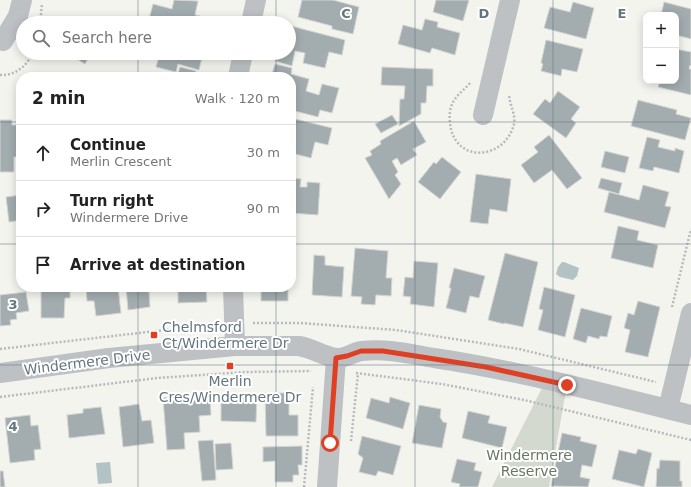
<!DOCTYPE html>
<meta charset="utf-8">
<style>
:root{--surface:#fff;--page:#f6f6f6;--text:#222;--muted:#767676;--line:#e0e0e0}
body{margin:0;font-family:"DejaVu Sans",sans-serif;background:var(--page);color:var(--text)}
.controls{position:absolute;right:12px;top:12px;display:grid;overflow:hidden;border-radius:8px;box-shadow:0 2px 10px #0003}
.controls button{width:36px;height:36px;display:grid;place-items:center;padding:0;border:0;border-bottom:1px solid var(--line);background:var(--surface);color:var(--text);font:20px sans-serif}
.stop{position:absolute;width:12px;height:12px;margin:-9px;border:3px solid #e13f23;border-radius:50%;background:#fff}
.stop.end{background:#e13f23;border-color:#fff;box-shadow:0 1px 4px #0008}
.list{margin:0;padding:0;list-style:none}
h2{display:flex;justify-content:space-between;align-items:center;height:52px;margin:0;padding:0 16px;font-size:17px}
h2 small{font-size:13px;font-weight:400;color:var(--muted)}
.list li{display:grid;grid-template-columns:26px 1fr auto;gap:12px;align-items:center;box-sizing:border-box;height:56px;padding:0 16px;border-top:1px solid var(--line)}
.list b{display:block;font-size:15px;white-space:nowrap}
.list p{margin:0;font-size:13px;white-space:nowrap;color:var(--muted)}
.list em{font-size:13px;font-style:normal;color:var(--muted)}
.icon{flex:none;width:22px;height:22px;fill:none;stroke:currentColor;stroke-width:2;stroke-linecap:round;stroke-linejoin:round}
.map{position:relative;flex:none;width:691px;height:487px;overflow:hidden}
.search{position:absolute;background:var(--surface);box-shadow:0 2px 10px #0003;left:16px;top:16px;width:280px;height:44px;display:flex;align-items:center;gap:10px;box-sizing:border-box;padding:0 14px;border-radius:22px;color:var(--muted);font-size:15px}
.panel{position:absolute;background:var(--surface);box-shadow:0 2px 10px #0003;left:16px;top:72px;width:280px;height:220px;border-radius:16px}
.map>svg:first-child{display:block}
</style>
<div class="map">
<svg width="691" height="487" viewBox="0 0 691 487">
<rect width="100%" height="100%" fill="#f4f4ef"/>
<!-- green -->
<path fill="#d3d9cf" d="M546 380 567 385 549 487H492Z"/>
<!-- water -->
<path fill="#b3c2c4" d="M562 262H564L579 268 577 276 573 280 560 277 556 274 558 267Z
M110 462 112 483 98 484 96 463Z"/>
<!-- building -->
<path fill="#a3adb0" stroke="#d5d5d2" d="M174 0 198 1 195 15 200 16 199 23H148L153 4 172 9Z
M302 0H333L359 7 353 34 332 29V26L298 17Z
M436 0H469L463 21 433 12Z
M573 2 594 8 586 39 544 28 550 7 570 12Z
M664 2 691 9V39L676 35V15H661Z
M425 19 438 22 437 27 460 33 455 55 432 48 430 53 398 44 403 25 422 30Z
M291 26 345 40 342 55 329 52 325 68 303 63 305 53 295 51 292 66 275 61 277 53H289V33Z
M546 40 583 49 577 72 562 69 561 76 541 71 543 64 541 63Z
M676 49 691 52V66L690 65 689 69H691V95L658 87 660 81H676Z
M67 53H91L85 64Z
M160 53H203L199 70 178 64 176 72 156 67Z
M275 64 292 68 291 74 309 79 306 91 319 95 322 84 339 88 332 113 320 110 318 117 291 110V77H271Z
M180 67 196 71 195 77H177Z
M382 67 433 69V86H427L426 103H421V114L399 126 400 99H404L405 86 381 85Z
M558 91 580 107 571 119 576 123 566 138 533 114 545 99 550 103Z
M638 100 677 110 676 114 691 118 685 140 631 126Z
M392 115 398 124 381 133 375 124Z
M291 118 332 128 328 145 315 142 311 158 291 153Z
M0 120H12V125H21V157H14V172H0Z
M414 121 426 142 413 149 417 155 401 165 397 158 392 161 398 172 395 175 401 184 389 199 365 158 372 155 370 151 381 144 380 141Z
M549 135 582 178 567 189 552 170 534 183 521 165 538 152 534 147Z
M647 137 660 140 658 147 675 151V148L684 151 679 173 654 167 653 171 639 168Z
M605 151 629 157 625 173 601 167Z
M442 157 461 172 440 199 418 182 434 162 436 164Z
M291 163H293L292 178 301 179 300 187H307V182L320 183 318 215 291 213Z
M476 174 511 179 507 212 490 209 488 224 470 222Z
M601 178 622 183 619 194 598 188Z
M643 185 669 192 665 206 671 207 665 228 604 212 609 192 639 200Z
M21 195V220L9 222 6 197Z
M618 226 639 231 637 240 658 245 653 268 611 258Z
M355 248 388 251 386 278H392L391 296 376 295 375 305 361 304 362 297 351 296Z
M505 253 538 262 523 327 504 323V324L488 320Z
M314 255 325 256V265L344 267 342 297 312 295Z
M414 261 438 263 434 307 410 304 411 297 403 296 405 277 413 278Z
M454 268 485 276 479 298 470 296 466 313 446 308 451 288H449Z
M41 287H70V298H65L64 318H41Z
M86 287H118L121 313 96 316 94 301H87Z
M126 287H154L155 291 149 292 150 307 128 310Z
M178 287H206L207 302 178 303Z
M261 287H288V301H261Z
M544 287 575 295 565 337 538 330 543 310 539 309Z
M26 292 29 311 16 313 17 319 10 320 11 325 0 326V295Z
M638 301 660 307 648 357 625 352 630 330 624 328 628 313 634 315Z
M581 308 612 316 607 337 600 336 599 339 588 336 586 343 573 339Z
M265 393H289V415H298V436H266Z
M238 394H257L256 422 221 421V398L238 399Z
M182 397 183 401 210 399 211 415 199 416 200 432 184 433 185 449 167 450 163 398Z
M390 397 410 403 403 429 366 418 371 398 389 403Z
M139 404 142 421 151 420 154 443 123 447 119 407Z
M419 405 441 409 440 417 443 422 447 423 442 448 412 443Z
M101 407 105 434 69 438 67 415 83 413V409Z
M468 411 490 416 488 423 507 427 502 448 462 438Z
M30 415 31 426 38 425 41 449 34 450 35 460 10 463 5 418Z
M562 433 581 437 580 441 597 445 592 467 582 465 580 477 590 479 588 487 551 486Z
M362 436 401 446 393 475 378 471 376 476 359 472 363 458 358 454Z
M213 440 216 480 202 481 198 441Z
M231 443 233 469 216 470 215 444Z
M302 446V465H298L299 475H293V482H275V461L263 462V447Z
M638 449 652 453 644 487 612 479 619 450 636 454Z
M457 459 476 463 474 470 482 472 478 487H459L460 484 451 482Z
M660 460 680 461V481H682V487H656L657 468 659 469Z
M0 471H3L5 487H0Z"/>
<g fill="none" stroke-linecap="round" stroke-linejoin="round">
<!-- path -->
<path stroke="#b7babc" stroke-width="2.5" stroke-dasharray="2 2" stroke-linecap="butt" d="M40 23 42 4
M0 75C14 76 28 66 32 53
M470 83C465 89 459 93 455 99 450 106 449 114 450 122 453 164 505 161 514 124 516 114 509 104 509 94
M672 307 691 229
M253 323H300L396 330 519 349 656 382
M0 349 217 324
M356 373 442 384 524 400 691 440
M0 397 157 378 246 372 311 371
M351 441 358 373
M304 487 313 387"/>
<!-- minor -->
<path stroke="#bdc1c4" stroke-width="20" d="M251 23 256 0
M3 41 18 16 22 0
M238 77 243 53
M483 115 510 0
M233 287 235 346
M0 373 109 358 235 346H299C312 348 323 356 336 358 346 359 353 352 362 351 386 348 411 354 434 358 521 371 606 394 691 415
M668 409 691 313
M327 487 336 358"/>
</g>
<g fill="none" stroke-linecap="round" stroke-linejoin="round">
<!-- route -->
<path stroke="#e13f23" stroke-width="5" d="M330 443 336 358 347 356 361 351H383L486 367 567 385"/>
</g>
<!-- grid -->
<path fill="none" stroke="#637680" stroke-width="1" stroke-opacity="0.55" d="M138 0V23M276 0V23M415 0V487M553 0V487M138 53V77M276 53V77M0 122H21M291 122H691M0 244H21M291 244H691M138 287V487M276 287V487M0 365H691"/>
<!-- markers -->
<g fill="#e13f23" stroke="#fff" stroke-width="1.5">
<rect x="150" y="331" width="8" height="8" rx="2"/>
<rect x="226" y="362" width="8" height="8" rx="2"/>
</g>
<g text-anchor="middle" stroke-width="4" stroke-linejoin="round" paint-order="stroke">
<!-- poi labels -->
<g font-size="14" fill="#637680" stroke="#fff" text-anchor="start">
<text x="162" y="332">Chelmsford<tspan x="162" dy="16">Ct/Windermere Dr</tspan></text>
<text x="230" y="386" text-anchor="middle">Merlin<tspan x="230" dy="16">Cres/Windermere Dr</tspan></text>
</g>
<!-- street labels -->
<g font-size="14" fill="#637680" stroke="#fff">
<text transform="translate(87 362) rotate(-7)" y="5">Windermere Drive</text>
</g>
<!-- park labels -->
<g font-size="14" fill="#687862" stroke="#fff">
<text x="529" y="460">Windermere<tspan x="529" dy="16">Reserve</tspan></text>
</g>
</g>
<g font-size="13" text-anchor="middle" font-weight="bold" fill="#637680" stroke="#fff" stroke-width="4" stroke-linejoin="round" paint-order="stroke">
<text x="346" y="18">C</text>
<text x="484" y="18">D</text>
<text x="622" y="18">E</text>
<text x="13" y="309">3</text>
<text x="13" y="431">4</text>
</g>
</svg>
<div class="controls">
<button>+</button>
<button>−</button>
</div>
<div class="stop" style="left:330px;top:443px"></div>
<div class="stop end" style="left:567px;top:385px"></div>
<div class="search"><svg class="icon" aria-label="search" viewBox="0 0 24 24"><circle cx="10" cy="10" r="6"/><path d="M15 15l6 6"/></svg>Search here</div>
<section class="panel">
<h2>2 min<small>Walk · 120 m</small></h2>
<ul class="list">
<li><svg class="icon" aria-label="ahead" viewBox="0 0 24 24"><path d="M12 20V5M6 11l6-6 6 6"/></svg><div><b>Continue</b><p>Merlin Crescent</p></div><em>30 m</em></li>
<li><svg class="icon" aria-label="right" viewBox="0 0 24 24"><path d="M7 20v-9h11M14 6l5 5-5 5"/></svg><div><b>Turn right</b><p>Windermere Drive</p></div><em>90 m</em></li>
<li><svg class="icon" aria-label="arrive" viewBox="0 0 24 24"><path d="M6 21V4h12l-3 4 3 4H6"/></svg><div><b>Arrive at destination</b></div></li>
</ul>
</section>
</div>
